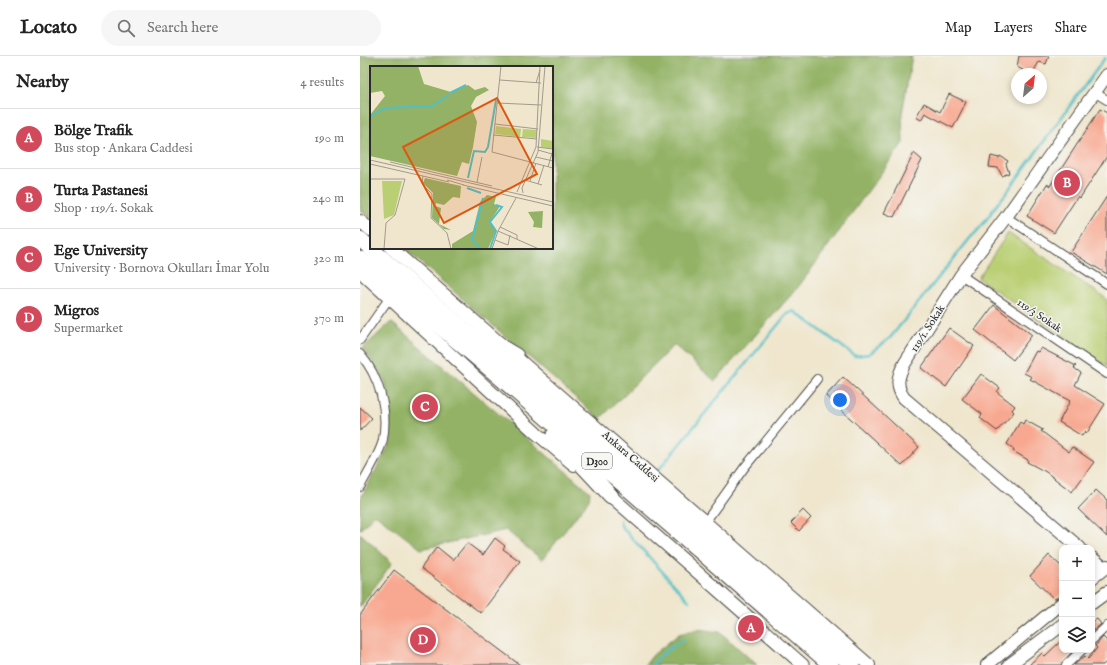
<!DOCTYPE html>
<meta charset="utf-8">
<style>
:root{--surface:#fff;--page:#f6f6f6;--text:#222;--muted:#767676;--line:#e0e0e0;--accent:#d1495b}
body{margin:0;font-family:"IM FELL English",serif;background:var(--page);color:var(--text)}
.controls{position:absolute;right:12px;bottom:12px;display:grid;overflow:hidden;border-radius:8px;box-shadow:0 2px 6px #0003}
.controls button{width:36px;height:36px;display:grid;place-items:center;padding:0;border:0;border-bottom:1px solid var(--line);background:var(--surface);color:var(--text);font:20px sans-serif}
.compass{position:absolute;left:651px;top:12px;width:36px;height:36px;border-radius:50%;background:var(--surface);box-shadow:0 2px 6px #0003;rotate:28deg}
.you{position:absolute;left:480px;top:344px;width:14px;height:14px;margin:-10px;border:3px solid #fff;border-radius:50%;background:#1a73e8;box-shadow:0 0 0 6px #1a73e833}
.badge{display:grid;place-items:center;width:26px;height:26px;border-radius:50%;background:var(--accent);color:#fff;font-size:13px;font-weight:700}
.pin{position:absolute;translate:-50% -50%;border:2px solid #fff;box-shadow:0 1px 4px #0006}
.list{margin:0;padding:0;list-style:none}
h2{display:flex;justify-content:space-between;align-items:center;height:52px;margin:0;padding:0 16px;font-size:17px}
h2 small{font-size:13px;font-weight:400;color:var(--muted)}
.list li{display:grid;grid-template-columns:26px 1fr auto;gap:12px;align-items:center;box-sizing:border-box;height:60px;padding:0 16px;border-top:1px solid var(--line)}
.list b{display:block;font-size:15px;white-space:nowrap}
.list p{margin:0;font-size:13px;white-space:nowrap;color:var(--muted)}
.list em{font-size:13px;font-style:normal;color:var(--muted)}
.icon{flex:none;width:22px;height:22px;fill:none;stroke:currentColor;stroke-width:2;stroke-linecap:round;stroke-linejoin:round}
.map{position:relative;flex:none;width:747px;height:609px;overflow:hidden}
header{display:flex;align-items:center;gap:24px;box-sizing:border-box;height:56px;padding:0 20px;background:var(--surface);border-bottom:1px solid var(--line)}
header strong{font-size:19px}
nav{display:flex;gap:22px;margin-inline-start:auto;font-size:14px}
.search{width:280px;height:36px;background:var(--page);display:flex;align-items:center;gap:10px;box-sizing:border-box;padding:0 14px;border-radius:22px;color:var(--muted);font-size:15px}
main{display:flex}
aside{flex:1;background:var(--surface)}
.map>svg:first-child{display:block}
</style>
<header>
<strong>Locato</strong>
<div class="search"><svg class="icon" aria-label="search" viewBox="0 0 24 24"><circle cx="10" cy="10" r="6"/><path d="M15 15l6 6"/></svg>Search here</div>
<nav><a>Map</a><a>Layers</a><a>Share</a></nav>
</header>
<main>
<aside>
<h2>Nearby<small>4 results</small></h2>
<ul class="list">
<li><span class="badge">A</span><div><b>Bölge Trafik</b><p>Bus stop · Ankara Caddesi</p></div><em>190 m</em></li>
<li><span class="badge">B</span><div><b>Turta Pastanesi</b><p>Shop · 119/1. Sokak</p></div><em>240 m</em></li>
<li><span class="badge">C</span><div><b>Ege University</b><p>University · Bornova Okulları İmar Yolu</p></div><em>320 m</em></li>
<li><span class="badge">D</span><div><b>Migros</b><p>Supermarket</p></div><em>370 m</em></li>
</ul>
</aside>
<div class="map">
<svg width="747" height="609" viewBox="0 0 747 609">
<rect width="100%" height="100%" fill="#f6f6f2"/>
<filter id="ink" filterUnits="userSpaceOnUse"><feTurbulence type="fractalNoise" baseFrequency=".025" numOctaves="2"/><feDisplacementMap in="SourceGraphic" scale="8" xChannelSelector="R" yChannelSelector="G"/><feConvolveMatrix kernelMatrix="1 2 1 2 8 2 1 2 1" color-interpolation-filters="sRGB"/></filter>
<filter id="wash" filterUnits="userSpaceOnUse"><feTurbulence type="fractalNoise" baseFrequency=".012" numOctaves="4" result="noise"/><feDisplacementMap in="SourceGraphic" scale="16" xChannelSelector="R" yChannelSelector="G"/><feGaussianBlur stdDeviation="0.9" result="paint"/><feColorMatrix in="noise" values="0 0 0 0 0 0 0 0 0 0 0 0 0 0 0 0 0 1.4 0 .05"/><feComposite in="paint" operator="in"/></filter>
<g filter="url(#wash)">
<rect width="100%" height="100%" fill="#efe6cd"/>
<!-- green -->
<path fill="#bacf73" stroke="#727d4f" d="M648 177 747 243V310L618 222Z"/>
<!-- forest -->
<path fill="#93b265" stroke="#5f6e48" d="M0 0H552L542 58 543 87 439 230 355 325 314 289 240 363 44 192H192V11H11V163L0 153Z
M31 266 230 436 229 444 182 504 146 474 61 493 15 458 0 474V443L31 386 28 342 25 325 3 292Z
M0 477 32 507 0 551Z
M338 573 360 576 397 609H285L293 599 319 578Z"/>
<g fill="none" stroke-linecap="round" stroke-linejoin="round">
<!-- stream -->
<path stroke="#51bfc7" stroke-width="2.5" d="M295 418 426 259 434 255 495 300 509 298 530 282 611 181C625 170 631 153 644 140L745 2
M260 464 261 470 329 545
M292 609 302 598 324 583"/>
</g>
<g id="blocks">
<!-- building -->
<path fill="#f8a890" d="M659 0H689L686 8 679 6 672 18H662L663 14 657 11Z
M589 38 606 46 593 72 565 57 561 64 556 61 564 47 580 56Z
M740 53 747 57V100L720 142 718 140 694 177 667 160 687 128 690 130Z
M554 97 562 104 534 161 524 157Z
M631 100 639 102 640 100 648 105 646 108 649 117 642 120 638 112 629 111Z
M747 140V218L711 196Z
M634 249 672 279 653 304 615 274Z
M589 272 614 290 586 331 561 312Z
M681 292 716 310 714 312 721 317 715 329 745 348 727 377 725 375 722 380 699 366 710 345 670 323 672 321 664 317 676 295 678 296Z
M621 318 640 332 637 336 655 350 652 354 654 356 637 375 620 362 622 358 602 343Z
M483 321 559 391 542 410 466 340Z
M0 351 12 362 0 375Z
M665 364 683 374 681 375 709 396 712 391 734 406 712 436 686 416 667 406 668 404 653 395 654 393 647 388 660 366 663 368Z
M736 434 747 444V481L718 453Z
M443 454 451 462 439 475 431 467Z
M135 482 145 490 143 493 160 505 121 557 61 512 77 491 93 504 107 487 123 499Z
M689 499 702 511V539L694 543 670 520Z
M34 514 160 609H0V559Z
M737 563 741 568 732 576V566Z
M743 581 747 585V605L743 609H714L725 600 728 603 737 592 735 590Z
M702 584V594H710L712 596 701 609H669L682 597 685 600Z"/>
</g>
</g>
<g filter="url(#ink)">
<use href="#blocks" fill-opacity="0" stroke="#484743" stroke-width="1"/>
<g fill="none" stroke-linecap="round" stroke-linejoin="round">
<!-- street casing -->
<g stroke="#484743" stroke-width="10">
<path id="street" d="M734 36 747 44
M646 161 747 228
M601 219 747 318
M0 284 30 241
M0 298C20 321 28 354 23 383 22 394 6 419 0 431
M346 465 384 412 457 323
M732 584 747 570
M706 609 722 594"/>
</g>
<!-- secondary casing -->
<g stroke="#484743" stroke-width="14">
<path id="secondary" d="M0 165 11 174
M31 192 509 609
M0 215 176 377 214 409
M245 435 443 609
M720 492 544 342C535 330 538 319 545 307L601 219 646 161 747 19
M732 502 744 512
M732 522 747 510
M732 547 747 536
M627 609 702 547
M649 609 702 569"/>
</g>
<!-- highway casing -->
<g stroke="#484743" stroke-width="17">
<path id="highway" d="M0 183 492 609
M0 203 137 319 471 609
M126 282 156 300
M194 379 251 440"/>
</g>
<!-- street -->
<use href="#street" stroke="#fff" stroke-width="8"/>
<!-- secondary -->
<use href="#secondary" stroke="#fff" stroke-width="12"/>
<!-- highway -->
<use href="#highway" stroke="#fff" stroke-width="15"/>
</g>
</g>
<g text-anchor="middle" stroke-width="3" stroke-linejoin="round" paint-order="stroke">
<!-- shield labels -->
<rect fill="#f6f6f2" stroke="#686867" stroke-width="1" x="222" y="397" width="30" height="16" rx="3"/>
<g font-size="10" font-weight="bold" fill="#2b2b2b">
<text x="237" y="409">D300</text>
</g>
<!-- street labels -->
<g font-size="11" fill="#2b2b2b" stroke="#f6f6f2">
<text transform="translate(680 259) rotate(34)" y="4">119/3 Sokak</text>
<text transform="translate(567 272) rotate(-57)" y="4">119/1. Sokak</text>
<text transform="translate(271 400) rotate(41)" y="4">Ankara Caddesi</text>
</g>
</g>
<!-- overview -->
<g transform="translate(10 10)">
<rect width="183" height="183" fill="#efe6cd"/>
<path d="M126 60 151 63 150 71 125 68ZM153 63 167 64 166 72 152 71ZM171 73 183 75V83L171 81ZM12 115H32L24 149 14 153Z" fill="#bacf73"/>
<path d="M0 0H48L54 18 81 26 98 19 105 24 115 21 119 24 106 31 101 40 107 56 103 81 99 98 92 96 87 110 0 90V49L15 30 12 25 0 27ZM55 112 91 120 90 132 83 131 74 139 66 137 65 140 71 142 69 158 81 164 74 163 62 152 63 127 53 117ZM117 129 126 131 124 138 130 140 120 156 126 164 118 183H82V178L103 165 110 136ZM173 145 172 162 163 161 164 156 158 146Z" fill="#93b265"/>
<path fill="none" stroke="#51bfc7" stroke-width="2" d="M80 27 96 19M0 51 14 42 62 40 79 29M98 112 104 85 115 86 118 81 126 34M97 122 111 127M111 183 102 174 113 132M120 183 126 165 120 156 132 141 126 139"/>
<path fill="none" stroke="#a19b8c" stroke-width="1" d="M93 0H108M131 0 122 86 183 102M130 14 171 17M166 17 170 4M127 37 171 39M125 58 168 63M123 69 167 73M167 81 183 83M168 84 182 88M166 91 183 95M0 94 183 136M20 96 122 120M0 98 79 116M178 101 183 84M53 110 52 118 62 128 61 152 77 167 81 183M0 113H35L25 149 16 157 14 183M77 114 94 119M155 114 172 119M160 115 166 97M107 116 112 91M168 118 174 99M93 119 183 140M147 126 166 81 170 0M153 127 152 122 168 86 175 0M130 161 147 169V173M128 165 169 183M125 174 138 179 140 169M122 183 128 165 146 132"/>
<path fill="#df570e" fill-opacity="0.15" stroke="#df570e" stroke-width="2" d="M127 32 167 108 74 157 33 81Z"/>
<rect width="183" height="183" fill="none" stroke="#2b2b2b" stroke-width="2"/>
</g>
</svg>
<div class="controls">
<button>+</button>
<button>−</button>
<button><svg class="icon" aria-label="layers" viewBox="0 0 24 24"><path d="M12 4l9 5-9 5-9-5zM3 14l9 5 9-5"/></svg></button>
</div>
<svg class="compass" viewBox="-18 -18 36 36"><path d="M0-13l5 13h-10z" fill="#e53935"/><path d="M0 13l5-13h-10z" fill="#767676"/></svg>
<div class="you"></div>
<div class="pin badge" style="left:391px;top:572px">A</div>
<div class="pin badge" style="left:707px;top:127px">B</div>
<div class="pin badge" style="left:65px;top:351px">C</div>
<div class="pin badge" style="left:63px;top:584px">D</div>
</div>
</main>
